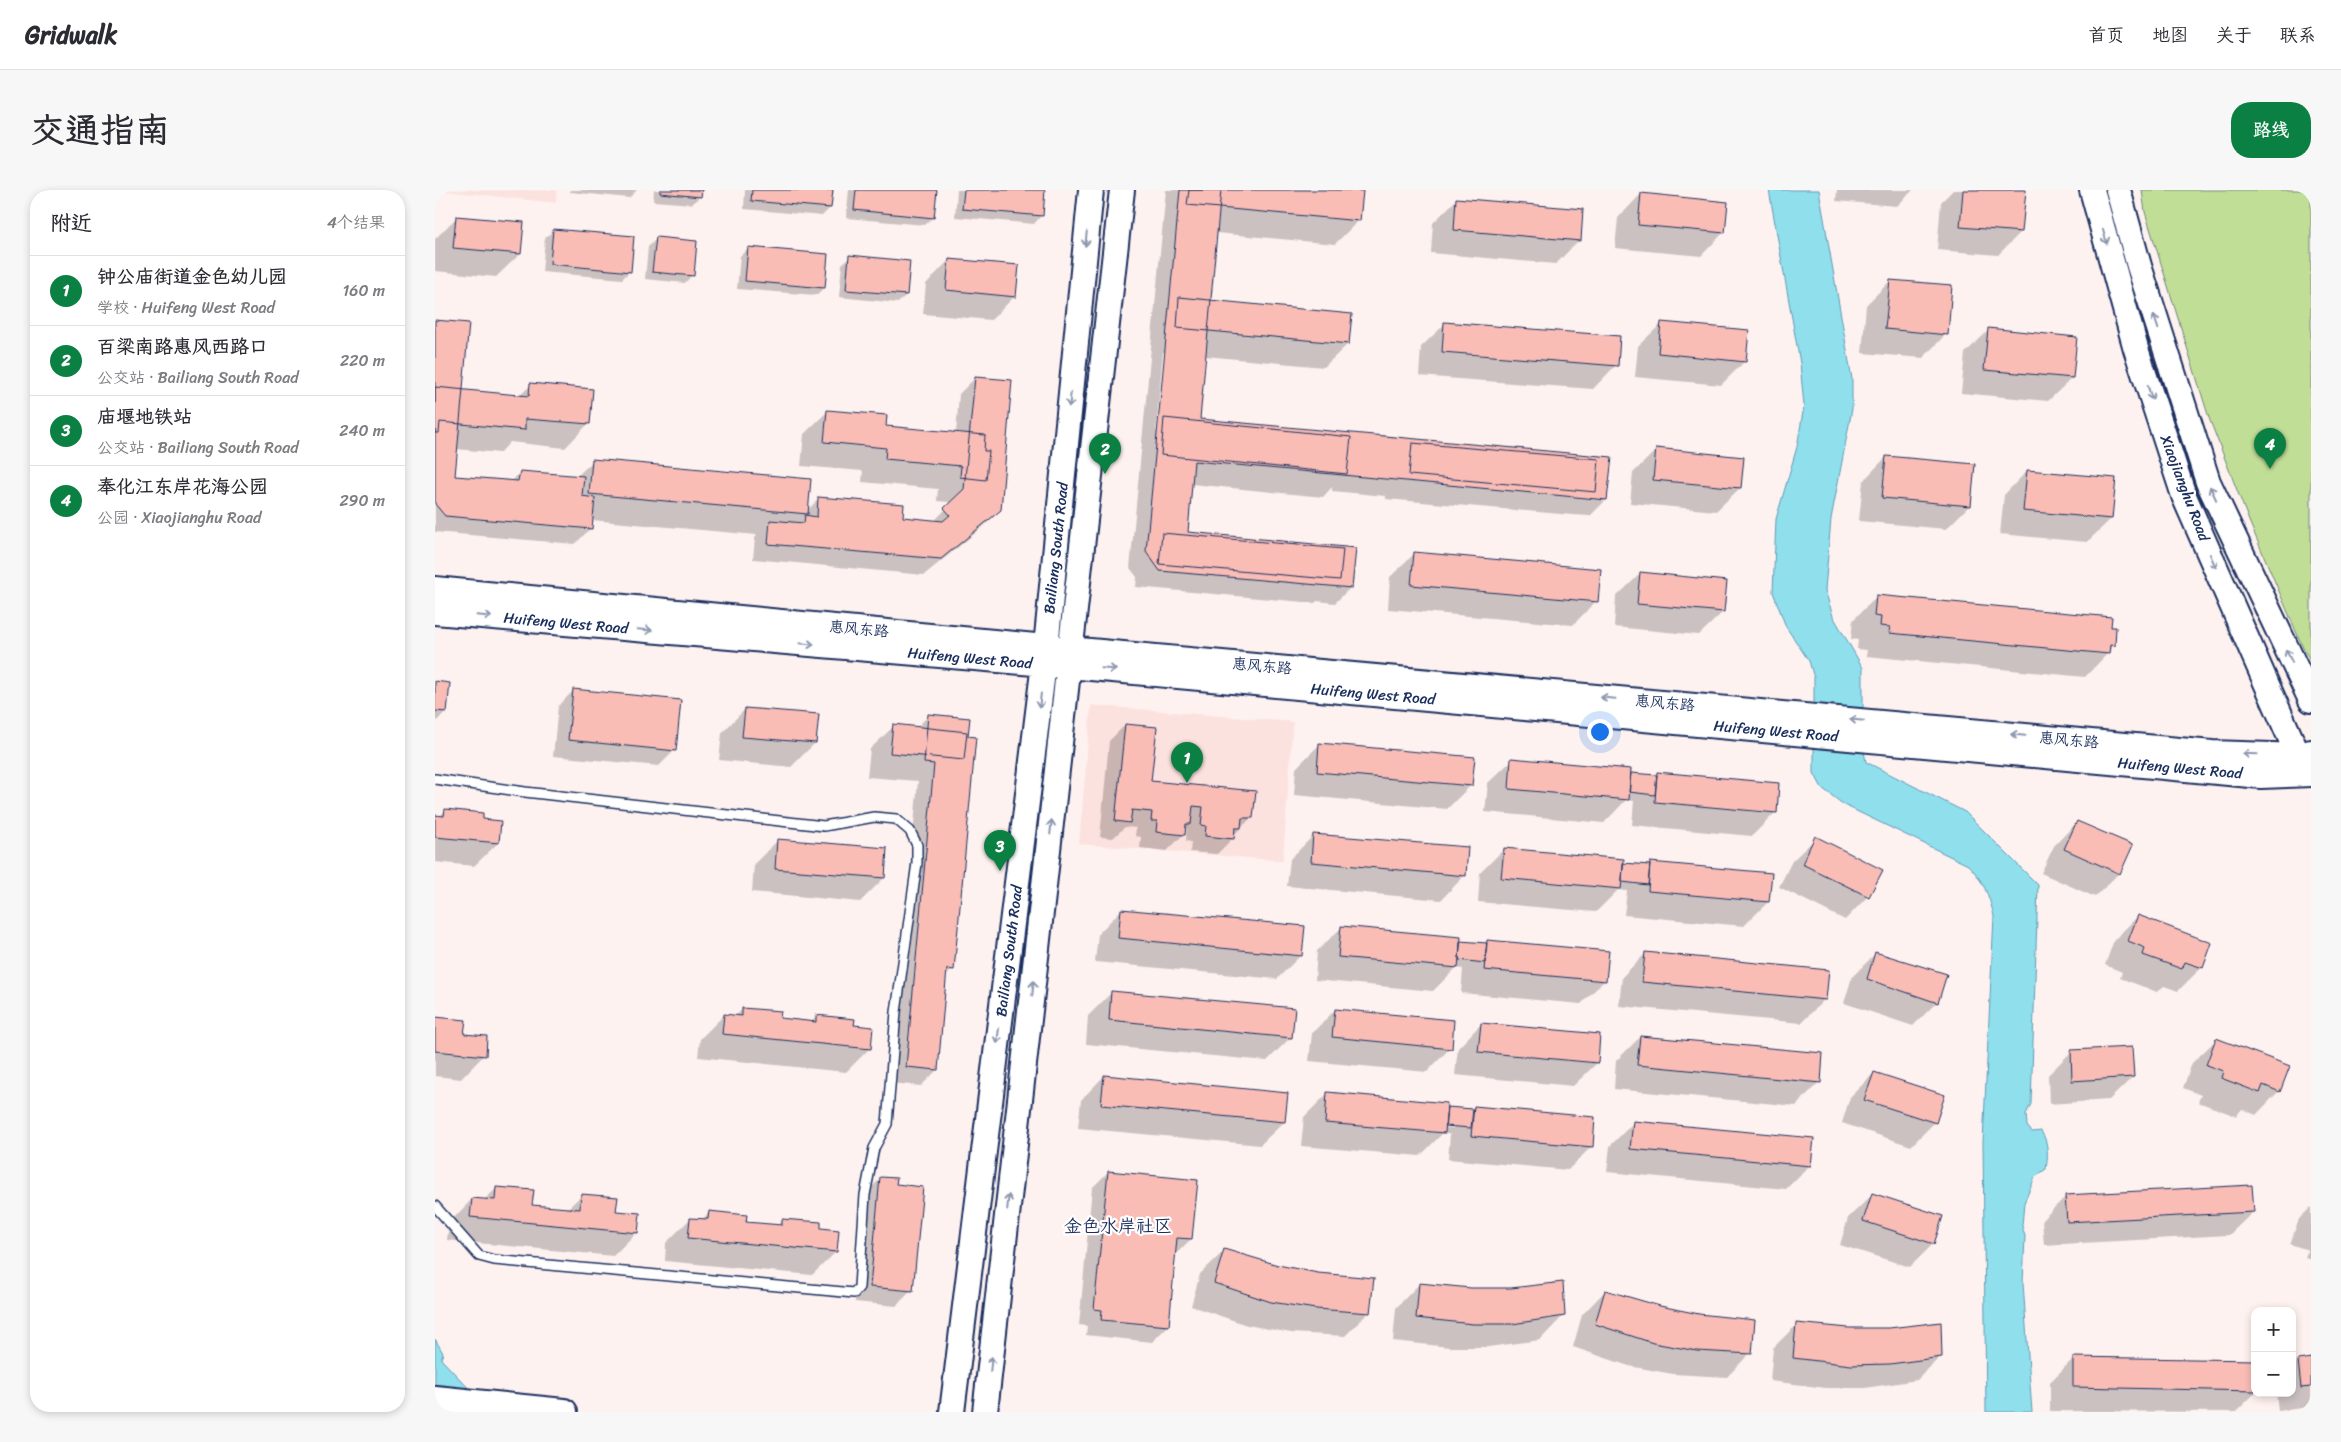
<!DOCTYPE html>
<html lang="zh">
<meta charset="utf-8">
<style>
:root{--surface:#fff;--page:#f7f7f7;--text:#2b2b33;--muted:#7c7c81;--line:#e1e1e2;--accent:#0b8043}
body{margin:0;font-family:Sriracha,"LXGW WenKai TC",sans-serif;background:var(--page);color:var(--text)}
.controls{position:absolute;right:15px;bottom:15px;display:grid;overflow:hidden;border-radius:10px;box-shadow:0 2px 8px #0003}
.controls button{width:45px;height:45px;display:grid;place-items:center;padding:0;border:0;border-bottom:1px solid var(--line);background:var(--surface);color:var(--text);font:25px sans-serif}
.you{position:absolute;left:1164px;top:541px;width:18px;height:18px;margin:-12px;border:4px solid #fff;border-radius:50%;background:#1a73e8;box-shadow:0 0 0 8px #1a73e833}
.badge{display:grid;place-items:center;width:32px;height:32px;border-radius:50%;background:var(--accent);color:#fff;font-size:16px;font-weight:700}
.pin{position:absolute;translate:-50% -41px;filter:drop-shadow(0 1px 2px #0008)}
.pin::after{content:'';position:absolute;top:26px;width:18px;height:15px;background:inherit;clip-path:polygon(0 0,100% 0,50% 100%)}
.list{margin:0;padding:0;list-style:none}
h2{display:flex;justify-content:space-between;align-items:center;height:65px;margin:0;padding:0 20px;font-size:21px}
h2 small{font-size:16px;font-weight:400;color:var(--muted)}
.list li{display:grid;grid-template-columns:32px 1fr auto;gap:15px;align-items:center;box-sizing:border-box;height:70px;padding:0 20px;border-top:1px solid var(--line)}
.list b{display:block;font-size:19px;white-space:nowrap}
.list p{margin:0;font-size:16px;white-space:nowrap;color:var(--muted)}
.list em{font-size:16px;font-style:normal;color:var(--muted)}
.map{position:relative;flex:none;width:1876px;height:1222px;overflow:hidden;border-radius:20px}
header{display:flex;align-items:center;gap:30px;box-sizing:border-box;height:70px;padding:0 25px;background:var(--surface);border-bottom:1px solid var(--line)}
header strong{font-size:24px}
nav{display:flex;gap:28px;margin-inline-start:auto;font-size:18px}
.intro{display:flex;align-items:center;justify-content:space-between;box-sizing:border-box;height:120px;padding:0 30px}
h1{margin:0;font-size:35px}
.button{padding:12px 22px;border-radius:20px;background:var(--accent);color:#fff;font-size:18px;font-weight:700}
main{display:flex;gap:30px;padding:0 30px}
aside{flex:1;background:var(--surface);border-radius:20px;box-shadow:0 2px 8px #0003}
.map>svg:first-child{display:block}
</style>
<header>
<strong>Gridwalk</strong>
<nav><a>首页</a><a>地图</a><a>关于</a><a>联系</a></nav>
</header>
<div class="intro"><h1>交通指南</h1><a class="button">路线</a></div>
<main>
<aside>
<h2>附近<small>4个结果</small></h2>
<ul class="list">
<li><span class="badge">1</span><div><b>钟公庙街道金色幼儿园</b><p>学校 · Huifeng West Road</p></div><em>160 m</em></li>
<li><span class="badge">2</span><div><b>百梁南路惠风西路口</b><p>公交站 · Bailiang South Road</p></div><em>220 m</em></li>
<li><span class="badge">3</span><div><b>庙堰地铁站</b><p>公交站 · Bailiang South Road</p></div><em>240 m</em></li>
<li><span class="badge">4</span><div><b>奉化江东岸花海公园</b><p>公园 · Xiaojianghu Road</p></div><em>290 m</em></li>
</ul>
</aside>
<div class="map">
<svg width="1876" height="1222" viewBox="0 0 1876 1222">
<rect width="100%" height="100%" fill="#fef2f0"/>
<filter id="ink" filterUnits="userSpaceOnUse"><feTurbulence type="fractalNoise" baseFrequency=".02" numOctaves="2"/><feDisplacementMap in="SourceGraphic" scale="10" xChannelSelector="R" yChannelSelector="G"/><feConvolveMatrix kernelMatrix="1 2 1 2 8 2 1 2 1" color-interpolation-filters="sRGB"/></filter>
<g filter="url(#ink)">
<!-- built -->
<path fill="#fce2df" d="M1 0H122L121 13Z
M656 515 858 532 848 671 644 654Z"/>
<!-- green -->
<path fill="#c1de96" stroke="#6e867a" d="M1707 0H1876V471L1869 460 1814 331 1774 228 1710 22Z"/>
<!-- water -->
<path fill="#90dfed" stroke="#6199b4" d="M1334 0H1384L1417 189V219L1396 329 1390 400 1398 426 1428 478V556L1431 572 1530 622 1603 695 1596 914 1591 924 1592 936 1597 942 1606 941C1614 953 1613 966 1611 979L1600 987 1589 1013 1587 1036 1590 1046 1588 1093 1597 1222H1551L1548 952 1559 726C1554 705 1548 690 1533 675L1409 615 1387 598 1379 583V488L1374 471 1351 437 1338 402 1341 329 1362 257 1369 216 1365 173Z
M0 1149 8 1163 6 1169 56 1222 0 1201Z"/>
<!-- shadow -->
<path fill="#0003" fill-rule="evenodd" d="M135 0H202L194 8 135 2Z
M219 0H265V6L257 14 218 11Z
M310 0H397L395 18 387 26 309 19Z
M414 0H500L498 27 490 35 411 28Z
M522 0H609L606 26 599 34 520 27Z
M731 0H904L924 30 900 54 781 43 775 111 913 154 889 177 770 166 764 230 1171 310 1155 326 1137 325 951 309V306L897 301V297L888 307 756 294 751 343 916 397 900 413 882 411 880 413 701 397 702 387 695 378ZM728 162H731L723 241H721Z
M1402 0H1478L1462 16 1401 11Z
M1518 0H1590L1586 42 1563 65 1502 60 1506 12Z
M1206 4 1289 42 1266 66 1180 58 1183 28Z
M1022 9 1144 50 1121 74 996 63 998 33Z
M22 27 85 64 61 87 0 81V49Z
M118 41 195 81 187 89 107 82 110 48Z
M221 49 257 85 250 93 210 89 213 57Z
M313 58 389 98 381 105 302 99 305 66Z
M415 67 471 105 463 113 404 107 407 74Z
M514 70 580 106 556 130 488 124 491 94Z
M1455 91 1511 144 1488 168 1427 163 1431 115Z
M0 131 26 201 84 206 96 195 157 200 153 234 130 258 75 252 65 263 21 259 19 287 76 292 85 282 141 287 158 271 373 320 384 308 466 328 498 332 514 316V312L502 311 503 299 427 292 428 281 366 276 369 244 393 221 450 237 521 243 524 204 540 188 565 320 549 336 489 385 318 369 320 348 322 345 156 330V338L140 354 0 342Z
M1227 133 1310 171 1286 195 1200 187 1203 156Z
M1010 134 1181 175 1158 199 984 186 986 157Z
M1554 140 1637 188 1613 211 1526 203 1530 163Z
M1222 259 1305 298 1281 321 1195 313 1198 283Z
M1451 267 1535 315 1511 339 1424 331 1428 291Z
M1592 281 1676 329 1652 352 1565 344 1569 305Z
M979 364 1161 411 1138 435 953 419 955 387Z
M1205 384 1288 422 1264 445 1179 437 1181 407Z
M1442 406 1675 438 1678 455 1673 463 1650 487 1431 466 1432 460 1422 459 1423 450 1416 449 1418 430Z
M0 493 11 521 0 533Z
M139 500 240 560 224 576 118 566 123 516Z
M310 519 380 553 356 577 284 570 287 543Z
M494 525 533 529 518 779 510 787 502 880 486 896 455 893 483 591 432 587 435 559 459 536 481 538Z
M690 535 715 592 816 628 800 644H798V648L782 664 755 662 756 652 751 651 752 636 748 645 732 661 705 658 706 647 700 646 701 638 690 637 678 648 665 647 674 551Z
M885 554 1036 595 1012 619 859 605 861 578Z
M1077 570 1195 584 1220 587 1223 584 1341 622 1317 646 1197 635 1199 611 1191 610 1169 633 1050 622 1053 593Z
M10 621 46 630 63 653 39 676 0 672V626L4 627Z
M1642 632 1684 683 1660 707 1606 683 1619 656Z
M879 645 1029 686 1006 710 852 696 855 669Z
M1381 648 1433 706 1410 730 1344 697 1357 671Z
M343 650 449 688 425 712 317 702 319 674Z
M1069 659 1212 676 1216 673 1333 712 1309 736 1189 725 1192 701 1183 700 1161 722 1043 712 1045 683Z
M686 720 866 765 842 789 660 772 663 744Z
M1703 726 1776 753 1766 778 1743 801 1729 796 1722 802 1685 788 1687 782 1670 775 1679 750Z
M906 738 1050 755 1052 752 1170 790 1146 814 1026 803 1028 779 1021 778 998 801 880 790 882 761Z
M1441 763 1502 812 1478 836 1409 813 1417 787Z
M1210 764 1390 809 1366 833 1184 816 1187 787Z
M677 802 856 847 832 871 651 854 653 826Z
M308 819 344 829 376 832 382 826 418 836 435 858 411 882 263 867 265 849 289 825 300 826Z
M900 820 1015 858 992 882 874 871 877 843Z
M0 828 28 845 49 865 26 889 0 886Z
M1046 834 1162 873 1138 896 1020 885 1023 858Z
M1205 847 1384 892 1361 916 1179 899 1181 871Z
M1781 850 1844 901 1821 925 1807 919 1801 926 1763 912 1766 905 1748 898 1757 873Z
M1636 862 1698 887 1674 910 1614 914 1613 885Z
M1439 883 1500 932 1476 956 1407 933 1415 907Z
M669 886 849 932 825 955 643 938 646 910Z
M893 903 1011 918 1036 920 1039 917 1157 956 1133 980 1013 969 1015 944H1007L985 966 866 956 869 927ZM1004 934 1021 936 1018 938 1004 937Z
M1199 932 1375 975 1351 999 1172 982 1175 956Z
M673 982 756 1049 740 1065 733 1136 717 1152 651 1145 652 1136 644 1135 657 998Z
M446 988 460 995 477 1100 461 1116 420 1112 430 1004Z
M62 998 96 1016 132 1019 147 1005 180 1022 202 1042 178 1066 12 1050 14 1033 37 1009 49 1010Z
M1437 1005 1498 1054 1475 1077 1405 1055 1413 1028Z
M1631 1006 1818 1022 1794 1045 1609 1055 1607 1030Z
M1876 1017V1069L1870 1067 1873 1060 1855 1054 1864 1029Z
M274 1022 310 1033 342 1036 348 1030 384 1040 401 1062 377 1085 230 1071 231 1053 255 1029 267 1030Z
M789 1061 934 1122 910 1146 856 1143 812 1135 756 1116 765 1084Z
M984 1094 1128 1126 1105 1150 1053 1157H1014L958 1151 961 1118Z
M1170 1101 1315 1163 1292 1187 1238 1184 1194 1176 1138 1157 1147 1125Z
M1361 1135 1506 1166 1482 1190 1430 1198H1391L1335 1191 1338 1158Z
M1639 1168 1820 1171V1203L1801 1222 1615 1221V1192Z
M1876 1170V1217L1843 1221 1841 1203H1857V1177L1863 1171Z"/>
<!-- building -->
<path fill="#f9bdb6" stroke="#1b2f5e" d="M225 0H267L266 7 225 3Z
M317 0H398L396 18 316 11Z
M421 0H502L499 28 419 20Z
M529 0H610L608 26 527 19Z
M745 0H786L765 229 1177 267 1172 310 759 271 753 342 921 358 917 398 725 381 711 361Z
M754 0H918L928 1 925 31 752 15Z
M1528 0H1591L1587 42 1525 37Z
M1206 3 1293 12 1290 43 1203 35Z
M1021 8 1148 19 1146 51 1019 40Z
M21 26 89 32 86 64 18 58Z
M118 39 199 46 196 82 115 74Z
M221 47 262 51 259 86 217 82Z
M313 57 393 64 390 98 310 91Z
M414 65 475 71 472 105 411 100Z
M514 69 584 75 581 107 511 100Z
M1455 90 1517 95 1513 145 1450 139Z
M744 107 917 124 914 154 742 138Z
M0 130 34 133 20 286 83 291 85 281 149 286 147 306 160 308 157 339 10 326 0 314Z
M1009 132 1185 146 1183 176 1007 162Z
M1226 132 1314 140 1311 172 1223 163Z
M1553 138 1642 147 1638 188 1549 180Z
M540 187 577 190 566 320 506 369 333 354 335 330 369 333 370 325 382 327 383 307 469 314 468 327 508 331 515 325 509 318 529 299Z
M95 193 158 199 155 234 90 229V240L5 232 4 243H0V197L94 206Z
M392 220 452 225 451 236 550 245 549 261H554L551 290 525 287 526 276 450 269 451 258 389 252Z
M729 228 916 247 912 284 726 265Z
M977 253 1164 269 1161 302 974 285Z
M1221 258 1309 267 1306 298 1218 290Z
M1451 266 1540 274 1536 316 1447 308Z
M157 269 376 289 373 324 154 304Z
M1592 280 1681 288 1677 329 1588 321Z
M727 343 908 359 905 390 724 374Z
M979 362 1166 379 1163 412 976 395Z
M1205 382 1292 391 1289 422 1202 414Z
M1441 405 1677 427 1676 437H1681L1680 456 1675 455 1674 464 1454 443 1455 437 1445 436 1446 427 1439 426Z
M0 491 15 493 12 522 0 521Z
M138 499 246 510 241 561 133 550Z
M310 518 384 524 381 553 307 547Z
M493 524 535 528 533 546 541 547 519 780 512 779 503 880 471 877 499 574 489 573Z
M458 534 532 542 529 570 455 563Z
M690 534 722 537 716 591 821 601 818 628H807L806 638H800L799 649 770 646 771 636 766 635 768 617 758 616 756 634H751L750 645 721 642 722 631H716L717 622 697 620 695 633 680 631Z
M884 553 1040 567 1037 596 882 582Z
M1076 568 1196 579 1194 610 1074 599Z
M1222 582 1344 593 1342 623 1220 612Z
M1196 583 1222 585 1220 605 1194 602Z
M10 619 48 623V629L66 631 64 653 0 647V625L9 626Z
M1642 631 1698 655 1685 684 1629 659Z
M878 644 1033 657 1031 686 876 672Z
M1380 646 1448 680 1434 707 1367 674Z
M342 649 452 658 450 688 340 679Z
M1069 658 1189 669 1186 699 1066 688Z
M1215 672 1337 683 1334 712 1213 701Z
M1188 673 1215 675 1213 695 1187 692Z
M686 719 870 736 867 766 683 748Z
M1703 725 1777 753 1768 778 1750 772 1747 779 1708 765 1710 758 1693 751Z
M906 736 1026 747 1023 778 903 767Z
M1052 750 1174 761 1171 791 1049 780Z
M1025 751 1052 753 1050 773 1024 770Z
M1210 762 1394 780 1391 810 1207 792Z
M1440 762 1512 784 1503 813 1432 789Z
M676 801 860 818 857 848 674 830Z
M307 818 346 821 345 828 381 832V825L420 829 419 835 438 837 436 859 287 844 289 824 307 826Z
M900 819 1019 830 1017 859 897 847Z
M0 827 31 830 29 844 52 846 51 866 0 861Z
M1046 833 1165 844 1163 873 1043 862Z
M1205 846 1388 863 1386 893 1202 875Z
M1781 848 1855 876 1845 902 1828 895 1825 903 1786 888 1788 881 1771 875Z
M1697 857 1699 887 1637 891 1636 860Z
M1439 882 1510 905 1501 933 1429 910Z
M669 885 853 903 850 932 666 915Z
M892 902 1012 913 1010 943 890 933Z
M1039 916 1160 927 1158 957 1036 946Z
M1012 917 1038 919 1036 938 1010 936Z
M1198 931 1379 948 1376 976 1195 959Z
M673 981 763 990 757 1049 742 1048 734 1136 666 1130 667 1120 659 1119Z
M445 987 462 988 461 994 488 997 478 1101 435 1097Z
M1817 995 1819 1022 1632 1032 1630 1005Z
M61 997 99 1000 97 1015 145 1019 146 1004 183 1007 181 1021 205 1023 203 1043 35 1027 37 1008 60 1010Z
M1437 1003 1508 1026 1499 1054 1428 1031Z
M274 1021 312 1025 311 1032 347 1035V1029L386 1032V1038L404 1040 402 1062 253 1048 255 1028 273 1029Z
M789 1059 843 1075 883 1083 939 1088 935 1123 881 1119 836 1112 779 1093Z
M1128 1092 1130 1126 1077 1134H1038L981 1128 984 1093 1036 1098H1076Z
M1170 1100 1225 1116 1264 1124 1320 1130 1317 1164 1262 1161 1218 1153 1160 1134Z
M1506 1132 1507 1167 1455 1174 1416 1175 1358 1168 1361 1133 1414 1138H1454Z
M1638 1167 1820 1170V1201L1638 1197Z
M1876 1168V1197L1866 1198 1863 1170Z"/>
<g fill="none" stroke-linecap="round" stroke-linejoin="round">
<!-- lane casing -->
<g stroke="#1b2f5e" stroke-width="12">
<path id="lane" d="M0 589 90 602 389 636 439 627 461 629 475 641 482 655V673L461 822 452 934 439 958 430 1005 424 1097 419 1103 59 1070 44 1066 0 1016"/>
</g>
<!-- secondary casing -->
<g stroke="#1b2f5e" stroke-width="28">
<path id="secondary" d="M1657 0 1701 159 1749 306 1869 579
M1683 0 1704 76 1773 292 1876 510
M0 399 611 457 1777 563 1864 566 1876 562
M0 422 634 476 1826 586 1876 584
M517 1222 611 457 656 0
M550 1222 687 0"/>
</g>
<!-- primary casing -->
<g stroke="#1b2f5e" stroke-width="30">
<path id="primary" d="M0 1209 129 1222"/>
</g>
<!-- lane -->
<use href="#lane" stroke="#fff" stroke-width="9"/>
<!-- secondary -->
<use href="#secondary" stroke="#fff" stroke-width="24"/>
<!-- primary -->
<use href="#primary" stroke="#fff" stroke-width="26"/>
</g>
<!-- one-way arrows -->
<defs><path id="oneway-shaft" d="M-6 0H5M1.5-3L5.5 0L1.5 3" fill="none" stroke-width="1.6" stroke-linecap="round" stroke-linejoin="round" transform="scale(1.25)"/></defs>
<g stroke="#8d97ae">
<use href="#oneway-shaft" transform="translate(1670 47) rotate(74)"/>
<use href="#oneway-shaft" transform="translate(651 49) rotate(96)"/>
<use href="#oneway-shaft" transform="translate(1721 132) rotate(-108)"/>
<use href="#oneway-shaft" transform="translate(1715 203) rotate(72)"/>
<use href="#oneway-shaft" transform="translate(635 210) rotate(96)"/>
<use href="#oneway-shaft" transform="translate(1778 303) rotate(-115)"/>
<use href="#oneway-shaft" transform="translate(1778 371) rotate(66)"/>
<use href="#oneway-shaft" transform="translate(49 426) rotate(5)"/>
<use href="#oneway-shaft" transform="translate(210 440) rotate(5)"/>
<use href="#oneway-shaft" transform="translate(372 454) rotate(5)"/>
<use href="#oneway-shaft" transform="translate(1854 466) rotate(-115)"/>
<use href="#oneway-shaft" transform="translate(674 479) rotate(5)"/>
<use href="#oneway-shaft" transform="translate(1173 508) rotate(-175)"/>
<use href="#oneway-shaft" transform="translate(605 511) rotate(97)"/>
<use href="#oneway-shaft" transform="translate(1422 530) rotate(-175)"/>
<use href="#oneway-shaft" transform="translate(1583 545) rotate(-175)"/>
<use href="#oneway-shaft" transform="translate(1815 564) rotate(-178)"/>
<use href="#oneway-shaft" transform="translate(616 637) rotate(-84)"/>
<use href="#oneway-shaft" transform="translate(598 798) rotate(-84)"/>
<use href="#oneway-shaft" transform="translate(563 846) rotate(97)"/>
<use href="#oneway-shaft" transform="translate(573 1012) rotate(-84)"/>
<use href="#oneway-shaft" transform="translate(556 1174) rotate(-84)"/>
</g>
</g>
<g text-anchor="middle" stroke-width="4.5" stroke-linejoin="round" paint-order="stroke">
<!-- street labels -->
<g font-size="15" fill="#1b2f5e" stroke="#fff">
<text transform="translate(1750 298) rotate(69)" y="5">Xiaojianghu Road</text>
<text transform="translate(621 358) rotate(-84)" y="5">Bailiang South Road</text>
<text transform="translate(131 433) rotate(5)" y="5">Huifeng West Road</text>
<text transform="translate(424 439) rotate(5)" y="5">惠风东路</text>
<text transform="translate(535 468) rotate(5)" y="5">Huifeng West Road</text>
<text transform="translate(827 476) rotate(5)" y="5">惠风东路</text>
<text transform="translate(938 504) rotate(5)" y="5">Huifeng West Road</text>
<text transform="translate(1230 513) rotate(5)" y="5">惠风东路</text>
<text transform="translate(1341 541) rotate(5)" y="5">Huifeng West Road</text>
<text transform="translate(1634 550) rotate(5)" y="5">惠风东路</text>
<text transform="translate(1745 578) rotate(5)" y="5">Huifeng West Road</text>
<text transform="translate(574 761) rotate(-83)" y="5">Bailiang South Road</text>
</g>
<!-- quarter labels -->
<g font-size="18" fill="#1b2f5e" stroke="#fff">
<text x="683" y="1042">金色水岸社区</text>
</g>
</g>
</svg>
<div class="controls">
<button>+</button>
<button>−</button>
</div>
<div class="you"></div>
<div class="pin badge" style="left:752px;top:593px">1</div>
<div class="pin badge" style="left:670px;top:284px">2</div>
<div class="pin badge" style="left:565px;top:681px">3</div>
<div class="pin badge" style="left:1835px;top:279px">4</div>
</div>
</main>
